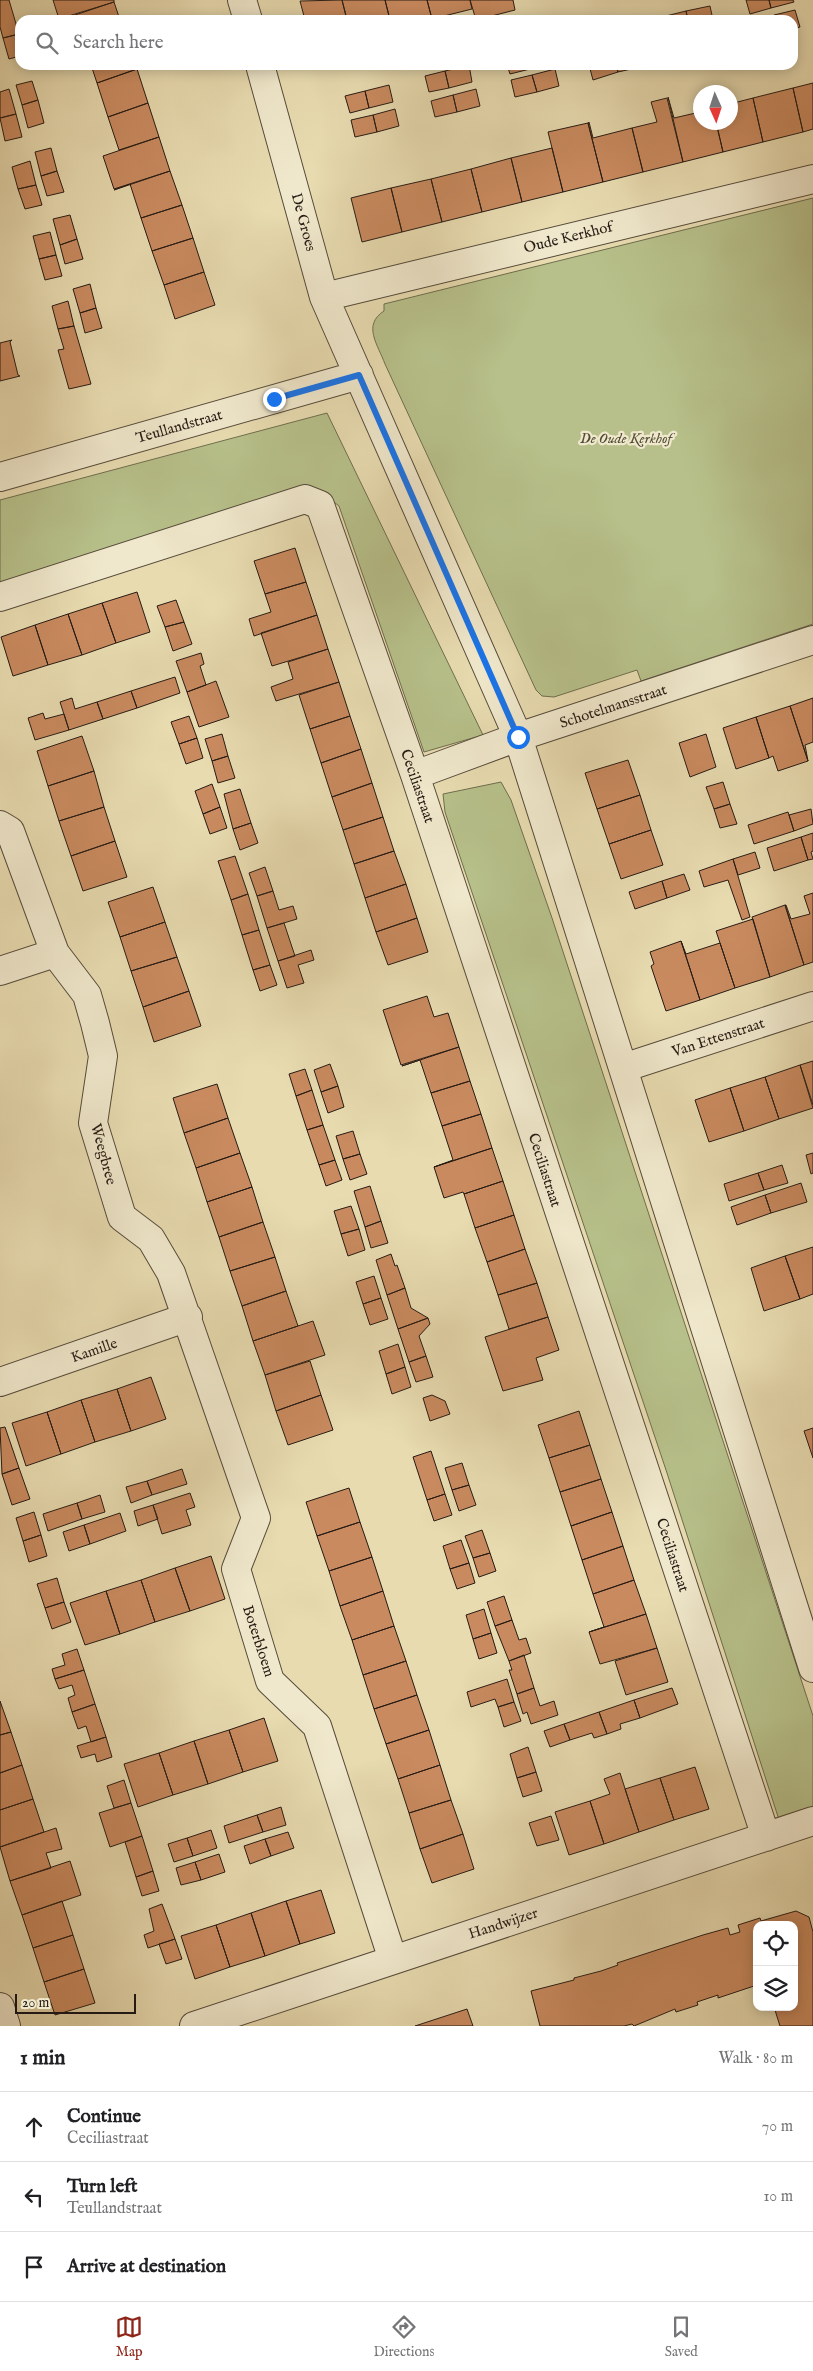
<!DOCTYPE html>
<meta charset="utf-8">
<style>
:root{--surface:#fff;--page:#f6f6f6;--text:#202124;--muted:#757577;--line:#e0e0e0;--accent:#8f2418}
body{margin:0;font-family:"IM FELL English",serif;background:var(--page);color:var(--text)}
.controls{position:absolute;right:15px;bottom:15px;display:grid;overflow:hidden;border-radius:10px;box-shadow:0 2px 12px #0003}
.controls button{width:45px;height:45px;display:grid;place-items:center;padding:0;border:0;border-bottom:1px solid var(--line);background:var(--surface);color:var(--text);font:25px sans-serif}
.compass{position:absolute;left:693px;top:85px;width:45px;height:45px;border-radius:50%;background:var(--surface);box-shadow:0 2px 12px #0003;rotate:177deg}
.scale{position:absolute;left:15px;bottom:12px;width:121px;box-sizing:border-box;padding-left:5px;border:2px solid #261b14;border-top:0;font-size:14px;line-height:18px;white-space:nowrap;color:#261b14;-webkit-text-stroke:4px #f0e8cc;paint-order:stroke}
.stop{position:absolute;width:15px;height:15px;margin:-11px;border:4px solid #1a73e8;border-radius:50%;background:#fff}
.stop.end{background:#1a73e8;border-color:#fff;box-shadow:0 1px 5px #0008}
.list{margin:0;padding:0;list-style:none}
h2{display:flex;justify-content:space-between;align-items:center;height:65px;margin:0;padding:0 20px;font-size:21px}
h2 small{font-size:16px;font-weight:400;color:var(--muted)}
.list li{display:grid;grid-template-columns:32px 1fr auto;gap:15px;align-items:center;box-sizing:border-box;height:70px;padding:0 20px;border-top:1px solid var(--line)}
.list b{display:block;font-size:19px;white-space:nowrap}
.list p{margin:0;font-size:16px;white-space:nowrap;color:var(--muted)}
.list em{font-size:16px;font-style:normal;color:var(--muted)}
.icon{flex:none;width:28px;height:28px;fill:none;stroke:currentColor;stroke-width:2;stroke-linecap:round;stroke-linejoin:round}
.map{position:relative;flex:none;width:813px;height:2026px;overflow:hidden}
.search{position:absolute;background:var(--surface);box-shadow:0 2px 12px #0003;left:15px;right:15px;top:15px;height:55px;display:flex;align-items:center;gap:12px;box-sizing:border-box;padding:0 18px;border-radius:15px;color:var(--muted);font-size:19px}
.sheet{height:275px;background:var(--surface)}
nav{display:flex;justify-content:space-around;align-items:center;box-sizing:border-box;height:70px;border-top:1px solid var(--line);background:var(--surface);font-size:14px;color:var(--muted)}
nav a{display:grid;justify-items:center;gap:2px}
nav .on{color:var(--accent)}
.map>svg:first-child{display:block}
</style>
<div class="map">
<svg width="813" height="2026" viewBox="0 0 813 2026">
<rect width="100%" height="100%" fill="#e8dbb0"/>
<filter id="stains"><feTurbulence type="fractalNoise" baseFrequency=".004" numOctaves="4"/><feColorMatrix values="0 0 0 0 .2 0 0 0 0 .09 0 0 0 0 .02 0 0 0 .5 -.17"/></filter>
<radialGradient id="worn" r=".72"><stop offset=".6" stop-color="#630" stop-opacity="0"/><stop offset="1" stop-color="#630" stop-opacity=".3"/></radialGradient>
<!-- green -->
<path fill="#b7c08a" stroke="#6e6e4f" d="M813 198V624L641 681 637 670 554 697 542 696 536 690 385 364C378 345 362 325 384 311V304Z
M327 413 483 735 424 752 339 506 321 492 0 583V500Z
M501 782 511 800 552 918 813 1716V1833L782 1829 666 1470 445 812 443 794Z"/>
<!-- building -->
<path fill="#c98a5f" stroke="#261b14" d="M0 0H9L19 34 3 38 0 27Z
M53 0H114V2L59 19Z
M342 0 347 20H305L300 1Z
M342 0H385L390 20H347Z
M385 0H427L432 19 390 20Z
M427 0H470L472 9 432 19Z
M470 0H513L515 10 476 20Z
M746 0H769L771 8 750 14Z
M769 0H793L794 2 771 8Z
M114 2 120 20H76L75 15Z
M710 6 713 20H688L686 11Z
M795 10 800 27 793 29V20H776L774 15Z
M686 11 688 20H667L666 16Z
M19 34 20 56 9 59 3 38Z
M91 65H136L137 69 97 83Z
M469 65 472 82 449 88 445 71Z
M507 65H529L530 69 510 74Z
M589 65H616L618 72 593 80Z
M616 65H640V67L618 72Z
M137 69 148 103 108 117 97 83Z
M555 69 559 86 537 92 532 75Z
M445 71 449 88 429 92 425 76Z
M532 75 537 92 515 97 511 80Z
M32 81 38 100 22 105 16 85Z
M813 83V129L803 132 793 88Z
M389 85 393 102 369 108 365 91Z
M793 88 803 132 763 142 753 98Z
M9 89 16 114 0 118V92Z
M476 89 480 106 457 112 453 95Z
M365 91 369 108 350 113 345 96Z
M453 95 457 112 435 117 431 101Z
M668 97 674 118 700 112V122H716L723 152 683 162Z
M667 98 683 162 643 172 632 128 657 122 651 102Z
M753 98 763 142 723 152 716 122H730V104Z
M38 100 44 123 28 128 22 105Z
M148 103 159 137 119 150 108 117Z
M395 109 399 126 377 132 373 115Z
M16 114 22 137 5 141 0 118Z
M373 115 377 132 355 137 351 120Z
M589 122 593 138 632 128 643 172 603 182 588 123Z
M588 123 603 182 563 192 548 132Z
M159 137 170 171 114 189 103 156Z
M51 148 57 171 41 176 35 152Z
M552 148 563 192 522 202 511 158Z
M511 158 522 202 482 212 471 169Z
M30 161 36 185 18 189 12 167Z
M471 169 482 212 442 222 431 179Z
M57 171 64 192 47 196 41 176Z
M170 171 182 205 141 218 130 184 114 190Z
M431 179 442 222 402 232 391 188Z
M36 185 42 205 25 209 18 189Z
M391 188 402 232 362 242 351 198Z
M182 205 193 238 152 251 141 218Z
M70 215 77 239 60 245 53 219Z
M50 232 56 255 39 259 33 236Z
M193 238 204 272 164 285 152 251Z
M77 239 83 259 65 264 60 245Z
M56 255 62 276 45 280 39 259Z
M204 272 215 305 175 319 164 285Z
M90 284 96 308 80 313 73 289Z
M68 301 74 326 58 329 52 306Z
M96 308 102 328 85 333 80 313Z
M74 326 91 384 69 389 58 350 64 349 58 329Z
M12 340 10 342 18 375 20 376 0 381V343Z
M295 548 306 582 265 594 254 561Z
M306 582 317 615 254 636 249 619 271 612 265 594Z
M137 592 150 632 116 643 102 603Z
M176 600 184 622 165 627 157 606Z
M102 603 116 643 82 655 68 614Z
M68 614 82 655 48 665 35 625Z
M317 615 328 649 272 666 261 633Z
M184 622 192 644 173 651 165 627Z
M35 625 48 665 13 676 1 637Z
M328 649 339 682 276 701 271 687 293 679 288 662Z
M201 653 204 664 200 666 206 685 187 692 176 661Z
M175 677 180 693 137 708 131 691Z
M216 681 229 717 199 727 187 692Z
M339 682 350 716 310 729 299 695Z
M131 691 137 708 103 719 97 702Z
M72 698 75 709 97 702 103 719 69 730 60 702Z
M813 698V742L805 745 808 761 790 706Z
M790 706 808 761 778 771 773 756 769 758 756 717Z
M43 713 45 719 64 714 69 730 35 740 28 718Z
M189 716 197 738 179 744 171 722Z
M350 716 361 749 321 763 310 729Z
M756 717 769 758 736 769 723 728Z
M222 734 228 756 212 761 205 739Z
M706 734 716 767 690 777 679 743Z
M82 736 94 771 48 786 37 751Z
M197 738 203 758 186 764 179 744Z
M361 749 372 783 332 797 321 763Z
M228 756 235 778 218 783 212 761Z
M628 760 640 795 597 809 585 773Z
M94 771 104 807 59 821 48 786Z
M723 782 730 804 714 809 706 787Z
M372 783 383 817 343 830 332 797Z
M212 784 220 807 203 814 195 791Z
M240 789 251 823 233 829 224 794Z
M640 795 651 830 609 844 597 809Z
M730 804 737 824 720 828 714 809Z
M104 807 115 841 71 856 59 821Z
M220 807 227 828 210 834 203 814Z
M811 809 813 824 794 831 789 815Z
M788 812 794 831 754 844 748 825Z
M383 817 394 851 354 864 343 830Z
M251 823 258 843 240 850 233 829Z
M651 830 663 865 621 879 609 844Z
M813 833V851L811 852 813 859 808 860 801 837Z
M801 837 808 860 774 871 767 848Z
M115 841 127 877 83 891 71 856Z
M394 851 406 884 365 898 354 864Z
M755 852 760 868 738 875 733 859Z
M235 856 248 894 231 900 218 861Z
M733 859 750 917 742 920 728 880 704 887 699 871Z
M265 867 273 891 257 896 249 873Z
M684 874 690 890 667 898 662 881Z
M662 881 667 898 635 909 629 892Z
M406 884 417 918 376 932 365 898Z
M153 887 165 922 120 937 108 902Z
M273 891 279 910 293 906 297 919 267 928 257 896Z
M813 893V962L804 965 785 905H786L791 919 810 914 804 896Z
M248 894 259 930 242 935 231 900Z
M785 905 804 965 770 977 752 917Z
M417 918 428 952 388 965 376 932Z
M753 919 770 977 735 988 716 931Z
M165 922 177 957 131 971 120 937Z
M284 923 295 956 278 961 267 928Z
M259 930 270 965 253 970 242 935Z
M681 941 686 954 720 943 735 988 700 1000Z
M681 941 700 1000 666 1011 651 966 654 964 650 952Z
M311 950 314 960 298 965 304 983 287 988 278 961Z
M177 957 189 991 143 1007 131 971Z
M270 965 277 985 260 991 253 970Z
M189 991 201 1026 154 1042 143 1007Z
M427 996 434 1017 448 1013 459 1047 401 1065 383 1010Z
M459 1047 470 1081 431 1093 420 1060 402 1066Z
M813 1061V1105L800 1065Z
M330 1064 338 1086 321 1092 314 1070Z
M800 1065 813 1108 779 1119 765 1077Z
M305 1069 312 1090 296 1096 289 1074Z
M765 1077 779 1119 744 1131 730 1088Z
M470 1081 481 1114 442 1126 431 1093Z
M217 1084 228 1118 184 1133 173 1098Z
M338 1086 344 1107 328 1113 321 1092Z
M730 1088 744 1131 709 1142 695 1100Z
M312 1090 323 1125 307 1130 296 1096Z
M481 1114 492 1148 434 1167 453 1160 442 1126Z
M228 1118 240 1153 196 1168 184 1133Z
M323 1125 335 1160 319 1165 307 1130Z
M353 1131 360 1154 343 1159 336 1136Z
M492 1148 503 1181 464 1194 463 1192 444 1198 434 1167Z
M240 1153 252 1187 207 1202 196 1168Z
M813 1153V1173L811 1174 806 1155Z
M360 1154 367 1174 350 1180 343 1159Z
M335 1160 342 1180 326 1186 319 1165Z
M782 1165 788 1183 764 1190 758 1173Z
M758 1173 764 1190 729 1201 724 1184Z
M503 1181 514 1215 475 1228 464 1194Z
M801 1183 807 1202 771 1213 765 1195Z
M370 1186 381 1221 365 1227 354 1191Z
M252 1187 263 1222 219 1237 207 1202Z
M765 1195 771 1213 737 1225 731 1207Z
M351 1206 359 1229 341 1234 334 1211Z
M514 1215 525 1249 487 1262 475 1228Z
M381 1221 388 1243 371 1248 365 1227Z
M263 1222 275 1257 230 1271 219 1237Z
M359 1229 365 1250 348 1256 341 1234Z
M813 1247V1294L800 1299 785 1256Z
M525 1249 537 1283 498 1295 487 1262Z
M391 1254 395 1266 397 1265 405 1288 387 1295 376 1260Z
M785 1256 800 1299 764 1311 751 1268Z
M275 1257 286 1291 242 1306 230 1271Z
M374 1276 381 1298 363 1304 356 1282Z
M537 1283 548 1317 509 1329 498 1295Z
M405 1288 411 1308 428 1318 398 1329 387 1295Z
M286 1291 298 1326 253 1341 242 1306Z
M381 1298 388 1319 370 1325 363 1304Z
M548 1317 559 1350 536 1358 543 1380 503 1391 485 1337Z
M428 1318 430 1324 419 1336 426 1356 409 1362 398 1329Z
M313 1321 325 1355 265 1375 253 1341Z
M398 1344 405 1367 386 1374 379 1351Z
M426 1356 433 1377 416 1382 409 1362Z
M310 1361 321 1395 276 1411 265 1375Z
M405 1367 411 1387 392 1394 386 1374Z
M151 1377 166 1419 131 1431 117 1389Z
M117 1389 131 1431 95 1442 81 1400Z
M321 1395 333 1430 288 1445 276 1411Z
M432 1395 445 1401 450 1414 430 1421 423 1398Z
M81 1400 95 1442 61 1454 47 1412Z
M579 1411 590 1445 549 1458 538 1425Z
M47 1412 61 1454 26 1466 12 1423Z
M5 1427 19 1468 2 1474 0 1428Z
M813 1428V1458L804 1431Z
M590 1445 601 1479 560 1492 549 1458Z
M431 1451 445 1494 427 1500 413 1457Z
M462 1463 469 1485 452 1490 445 1468Z
M19 1468 30 1499 12 1505 2 1474Z
M182 1469 187 1484 152 1495 147 1481Z
M601 1479 612 1512 571 1526 560 1492Z
M147 1481 152 1495 131 1503 126 1487Z
M469 1485 476 1505 459 1511 452 1490Z
M349 1488 360 1522 317 1536 306 1502Z
M190 1493 195 1507 186 1510 191 1525 162 1534 153 1505Z
M445 1494 452 1515 434 1521 427 1500Z
M100 1495 105 1512 82 1519 77 1503Z
M77 1503 82 1519 48 1531 43 1514Z
M153 1505 158 1519 138 1526 134 1511Z
M34 1512 41 1535 23 1541 16 1518Z
M612 1512 623 1546 582 1560 571 1526Z
M120 1513 126 1531 90 1544 84 1525Z
M360 1522 372 1557 329 1571 317 1536Z
M84 1525 90 1544 69 1551 63 1532Z
M482 1530 490 1553 473 1558 465 1536Z
M41 1535 47 1556 29 1562 23 1541Z
M461 1540 469 1563 450 1569 443 1546Z
M623 1546 634 1580 593 1594 582 1560Z
M490 1553 496 1571 479 1577 473 1558Z
M211 1556 225 1599 190 1611 175 1568Z
M372 1557 383 1591 340 1606 329 1571Z
M469 1563 475 1583 457 1589 450 1569Z
M175 1568 190 1611 155 1622 141 1580Z
M57 1578 64 1602 45 1608 37 1584Z
M141 1580 155 1622 120 1634 106 1591Z
M634 1580 646 1614 589 1632 604 1627 593 1594Z
M106 1591 120 1634 85 1645 70 1603Z
M383 1591 394 1626 352 1640 340 1606Z
M504 1596 512 1620 495 1626 487 1602Z
M64 1602 71 1622 52 1629 45 1608Z
M484 1609 491 1633 473 1639 466 1615Z
M646 1614 657 1648 600 1664 589 1632Z
M512 1620 519 1640 526 1638 531 1653 509 1661 495 1626Z
M394 1626 406 1661 363 1675 352 1640Z
M491 1633 497 1653 479 1659 473 1639Z
M657 1648 668 1682 626 1695 615 1661Z
M77 1649 84 1670 55 1679 52 1669 65 1665 62 1654Z
M524 1655 534 1688 517 1694 509 1670H512L509 1661Z
M406 1661 417 1695 374 1709 363 1675Z
M84 1670 95 1704 72 1712 68 1698 75 1695 72 1685 59 1689 55 1679Z
M507 1679 514 1702 498 1707 495 1699 471 1707 467 1692Z
M534 1688 540 1706 554 1701 558 1715 531 1724 527 1712 523 1714 517 1694Z
M672 1688 678 1704 640 1718 634 1700Z
M417 1695 429 1730 386 1744 374 1709Z
M634 1700 640 1718 620 1724 621 1729 607 1734 599 1712Z
M0 1701 11 1732 0 1735Z
M514 1702 521 1721 504 1727 498 1707Z
M95 1704 106 1737 91 1742 86 1726 78 1729 72 1712Z
M599 1712 607 1734 594 1738 592 1733 570 1740 564 1724Z
M264 1718 278 1761 243 1772 229 1730Z
M564 1724 570 1740 550 1747 544 1731Z
M229 1730 243 1772 208 1784 194 1741Z
M429 1730 440 1765 398 1779 386 1744Z
M11 1732 22 1765 0 1773V1735Z
M106 1737 112 1757 97 1762 95 1754 81 1758 77 1746Z
M194 1741 208 1784 173 1795 159 1753Z
M528 1747 536 1772 517 1778 510 1754Z
M159 1753 173 1795 138 1807 124 1764Z
M22 1765 33 1799 0 1810V1773Z
M440 1765 451 1800 409 1813 398 1779Z
M695 1767 709 1809 674 1820 660 1778Z
M536 1772 542 1791 523 1797 517 1778Z
M620 1773 639 1832 604 1844 590 1801 610 1794 604 1779Z
M660 1778 674 1820 639 1832 625 1789Z
M124 1780 131 1803 114 1808 107 1786Z
M33 1799 44 1832 0 1847V1810Z
M451 1800 463 1834 420 1849 409 1813Z
M590 1801 604 1844 569 1855 555 1812Z
M131 1803 142 1836 110 1847 99 1813Z
M281 1807 286 1825 263 1832 257 1815Z
M257 1815 263 1832 229 1843 224 1826Z
M551 1816 559 1840 537 1846 529 1823Z
M56 1828 62 1849 46 1853 51 1868 10 1881 0 1847Z
M211 1830 217 1848 193 1856 187 1838Z
M288 1832 294 1848 271 1856 265 1839Z
M463 1834 474 1869 432 1883 420 1849Z
M142 1836 153 1871 136 1877 125 1842Z
M187 1838 193 1856 174 1862 168 1844Z
M265 1839 271 1856 250 1864 244 1846Z
M219 1854 225 1872 201 1880 195 1862Z
M70 1861 81 1895 22 1915 10 1881Z
M195 1862 201 1880 181 1885 176 1868Z
M153 1871 159 1891 142 1896 136 1877Z
M321 1890 335 1933 300 1944 286 1901Z
M62 1901 73 1935 33 1948 22 1915Z
M286 1901 300 1944 265 1956 251 1913Z
M162 1904 175 1939 148 1948 144 1935 154 1931 149 1909Z
M796 1911 809 1917 813 1932V2026H780L774 2007H794V1925H757V1985L718 1998V1995L697 2002 698 2005 676 2012 675 2009 634 2026 632 2024 624 2026H540L531 1991 574 1980V1978L601 1971 618 1965 617 1963 703 1935 728 1928 730 1935 740 1932 738 1925 760 1918 761 1921Z
M251 1913 265 1956 230 1967 216 1925Z
M216 1925 230 1967 195 1979 181 1936Z
M73 1935 84 1969 44 1982 33 1948Z
M175 1939 182 1959 166 1964 159 1944Z
M84 1969 95 2003 55 2015 44 1982Z
M467 2009 473 2026H415Z"/>
<g fill="none" stroke-linecap="round" stroke-linejoin="round">
<!-- street casing -->
<g stroke="#564b3b" stroke-width="30">
<path id="street" d="M242 0 248 20
M260 65 324 297 518 737 813 1668
M324 297 813 179
M0 477 359 375
M0 597 305 499 320 505 415 775 766 1837
M415 775 518 737 813 640
M0 825 10 831 55 953 87 995 95 1023 103 1056 93 1123 122 1217 151 1239 171 1273 256 1518 236 1569 270 1681 317 1726 393 1960
M0 971 55 953
M623 1068 813 1006
M0 1382 188 1317
M0 2007 6 2026
M194 2026 813 1821"/>
</g>
<!-- street -->
<use href="#street" stroke="#f0e8cc" stroke-width="28"/>
</g>
<g fill="none" stroke-linecap="round" stroke-linejoin="round">
<!-- route -->
<path stroke="#1a73e8" stroke-width="6" d="M274 399 359 375 518 737"/>
</g>
<g text-anchor="middle" stroke-width="4.5" stroke-linejoin="round" paint-order="stroke">
<!-- street labels -->
<g font-size="15" fill="#261b14" stroke="#f0e8cc">
<text transform="translate(304 222) rotate(75)" y="5">De Groes</text>
<text transform="translate(568 237) rotate(-14)" y="5">Oude Kerkhof</text>
<text transform="translate(179 426) rotate(-16)" y="5">Teullandstraat</text>
<text transform="translate(613 706) rotate(-18)" y="5">Schotelmansstraat</text>
<text transform="translate(418 786) rotate(71)" y="5">Ceciliastraat</text>
<text transform="translate(718 1037) rotate(-18)" y="5">Van Ettenstraat</text>
<text transform="translate(104 1154) rotate(75)" y="5">Weegbree</text>
<text transform="translate(545 1170) rotate(72)" y="5">Ceciliastraat</text>
<text transform="translate(94 1350) rotate(-19)" y="5">Kamille</text>
<text transform="translate(673 1555) rotate(72)" y="5">Ceciliastraat</text>
<text transform="translate(259 1641) rotate(72)" y="5">Boterbloem</text>
<text transform="translate(503 1923) rotate(-18)" y="5">Handwijzer</text>
</g>
<!-- park labels -->
<g font-size="15" font-style="italic" fill="#524d37" stroke="#f0e8cc">
<text x="626" y="443">De Oude Kerkhof</text>
</g>
</g>
<rect width="100%" height="100%" filter="url(#stains)"/>
<rect width="100%" height="100%" fill="url(#worn)"/>
</svg>
<div class="controls">
<button><svg class="icon" aria-label="locate" viewBox="0 0 24 24"><circle cx="12" cy="12" r="6"/><path d="M12 2v4M12 18v4M2 12h4M18 12h4"/></svg></button>
<button><svg class="icon" aria-label="layers" viewBox="0 0 24 24"><path d="M12 4l9 5-9 5-9-5zM3 14l9 5 9-5"/></svg></button>
</div>
<svg class="compass" viewBox="-18 -18 36 36"><path d="M0-13l5 13h-10z" fill="#e53935"/><path d="M0 13l5-13h-10z" fill="#757577"/></svg>
<div class="scale">20 m</div>
<div class="stop" style="left:518px;top:737px"></div>
<div class="stop end" style="left:274px;top:399px"></div>
<div class="search"><svg class="icon" aria-label="search" viewBox="0 0 24 24"><circle cx="10" cy="10" r="6"/><path d="M15 15l6 6"/></svg>Search here</div>
</div>
<section class="sheet">
<h2>1 min<small>Walk · 80 m</small></h2>
<ul class="list">
<li><svg class="icon" aria-label="ahead" viewBox="0 0 24 24"><path d="M12 20V5M6 11l6-6 6 6"/></svg><div><b>Continue</b><p>Ceciliastraat</p></div><em>70 m</em></li>
<li><svg class="icon" aria-label="left" viewBox="0 0 24 24"><path d="M17 20v-9H6M10 6l-5 5 5 5"/></svg><div><b>Turn left</b><p>Teullandstraat</p></div><em>10 m</em></li>
<li><svg class="icon" aria-label="arrive" viewBox="0 0 24 24"><path d="M6 21V4h12l-3 4 3 4H6"/></svg><div><b>Arrive at destination</b></div></li>
</ul>
</section>
<nav>
<a class="on"><svg class="icon" aria-label="map" viewBox="0 0 24 24"><path d="M3 6l6-2 6 2 6-2v14l-6 2-6-2-6 2zM9 4v14M15 6v14"/></svg>Map</a>
<a><svg class="icon" aria-label="directions" viewBox="0 0 24 24"><path d="M12 3l9 9-9 9-9-9zM9 14v-3h6M13 9l2 2-2 2"/></svg>Directions</a>
<a><svg class="icon" aria-label="saved" viewBox="0 0 24 24"><path d="M7 4h10v16l-5-4-5 4z"/></svg>Saved</a>
</nav>
